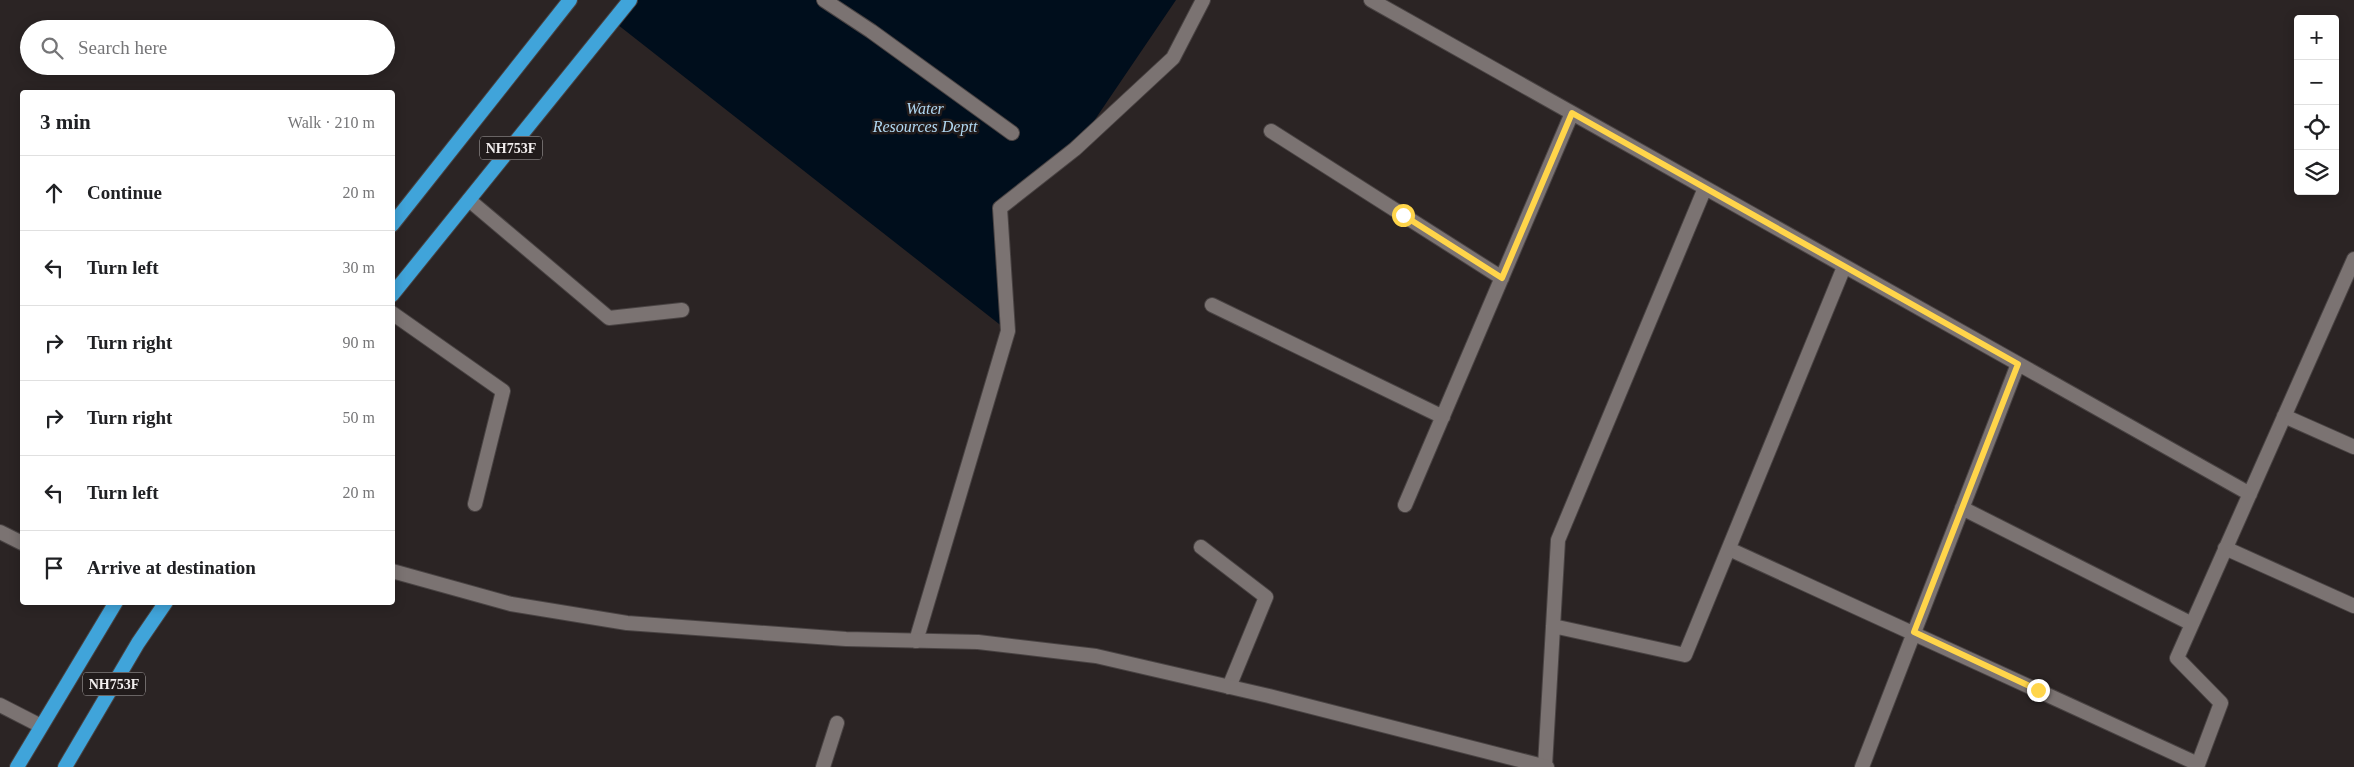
<!DOCTYPE html>
<meta charset="utf-8">
<style>
:root{--surface:#fff;--page:#f2f2f2;--text:#202124;--muted:#757577;--line:#e0e0e0}
body{margin:0;font-family:"Times New Roman",serif;background:var(--page);color:var(--text)}
.controls{position:absolute;right:15px;top:15px;display:grid;overflow:hidden;border-radius:5px;box-shadow:0 2px 12px #0003}
.controls button{width:45px;height:45px;display:grid;place-items:center;padding:0;border:0;border-bottom:1px solid var(--line);background:var(--surface);color:var(--text);font:25px sans-serif}
.stop{position:absolute;width:15px;height:15px;margin:-11px;border:4px solid #ffd54a;border-radius:50%;background:#fff}
.stop.end{background:#ffd54a;border-color:#fff;box-shadow:0 1px 5px #0008}
.list{margin:0;padding:0;list-style:none}
h2{display:flex;justify-content:space-between;align-items:center;height:65px;margin:0;padding:0 20px;font-size:21px}
h2 small{font-size:16px;font-weight:400;color:var(--muted)}
.list li{display:grid;grid-template-columns:32px 1fr auto;gap:15px;align-items:center;box-sizing:border-box;height:75px;padding:0 20px;border-top:1px solid var(--line)}
.list b{display:block;font-size:19px;white-space:nowrap}
.list em{font-size:16px;font-style:normal;color:var(--muted)}
.icon{flex:none;width:28px;height:28px;fill:none;stroke:currentColor;stroke-width:2;stroke-linecap:round;stroke-linejoin:round}
.map{position:relative;flex:none;width:2354px;height:767px;overflow:hidden}
.search{position:absolute;background:var(--surface);box-shadow:0 2px 12px #0003;left:20px;top:20px;width:375px;height:55px;display:flex;align-items:center;gap:12px;box-sizing:border-box;padding:0 18px;border-radius:28px;color:var(--muted);font-size:19px}
.panel{position:absolute;background:var(--surface);box-shadow:0 2px 12px #0003;left:20px;top:90px;width:375px;height:515px;border-radius:5px}
.map>svg:first-child{display:block}
</style>
<div class="map">
<svg width="2354" height="767" viewBox="0 0 2354 767">
<rect width="100%" height="100%" fill="#2b2424"/>
<!-- water -->
<path fill="#000e1c" d="M630 0H1176L1075 149 1001 208 1008 331 613 21Z"/>
<g fill="none" stroke-linecap="round" stroke-linejoin="round">
<!-- service casing -->
<g stroke="#494343" stroke-width="16">
<path id="service" d="M824 0 871 31 1012 133"/>
</g>
<!-- minor casing -->
<g stroke="#494343" stroke-width="16">
<path id="minor" d="M1371 0 2250 494
M1271 131 1502 278
M469 200 609 318 682 310
M1212 305 1443 417
M392 313 503 391 475 504
M2284 416 2354 447
M1405 505 1572 113
M1962 508 2192 624
M0 532 22 543
M1201 547 1266 597 1229 687
M2225 548 2354 606
M1729 549 2198 764
M1553 626 1685 655 1844 267
M916 641 1008 331 1000 208 1075 149 1173 58 1203 0
M0 705 41 726
M1545 766 1558 540 1705 188
M823 767 837 723
M1862 767 2018 364
M2197 767 2221 703 2177 658 2354 259"/>
</g>
<!-- tertiary casing -->
<g stroke="#494343" stroke-width="16">
<path id="tertiary" d="M392 571 511 604 627 623 846 639 978 642 1096 656 1269 696 1547 767"/>
</g>
<!-- trunk casing -->
<g stroke="#494343" stroke-width="16">
<path id="trunk" d="M392 225 570 0
M392 295 630 0
M17 767 116 602
M65 767 138 643 166 602"/>
</g>
<!-- service -->
<use href="#service" stroke="#7b7372" stroke-width="14"/>
<!-- minor -->
<use href="#minor" stroke="#7b7372" stroke-width="14"/>
<!-- tertiary -->
<use href="#tertiary" stroke="#7b7372" stroke-width="14"/>
<!-- trunk -->
<use href="#trunk" stroke="#40a4da" stroke-width="14"/>
</g>
<g fill="none" stroke-linecap="round" stroke-linejoin="round">
<!-- route -->
<path stroke="#ffd54a" stroke-width="6" d="M1403 215 1502 278 1572 113 2018 364 1914 632 2038 690"/>
</g>
<g text-anchor="middle" stroke-width="5" stroke-linejoin="round" paint-order="stroke">
<!-- shield labels -->
<g fill="#211b1b" stroke="#b3afaf" stroke-width="1">
<rect x="480" y="136.5" width="62" height="23" rx="4"/>
<rect x="83" y="672.5" width="62" height="23" rx="4"/>
</g>
<g font-size="14" font-weight="bold" fill="#f2eeee">
<text x="511" y="153">NH753F</text>
<text x="114" y="689">NH753F</text>
</g>
<!-- water labels -->
<g font-size="16" font-style="italic" fill="#b1d8f2" stroke="#211b1b">
<text x="925" y="114">Water<tspan x="925" dy="18">Resources Deptt</tspan></text>
</g>
</g>
</svg>
<div class="controls">
<button>+</button>
<button>−</button>
<button><svg class="icon" aria-label="locate" viewBox="0 0 24 24"><circle cx="12" cy="12" r="6"/><path d="M12 2v4M12 18v4M2 12h4M18 12h4"/></svg></button>
<button><svg class="icon" aria-label="layers" viewBox="0 0 24 24"><path d="M12 4l9 5-9 5-9-5zM3 14l9 5 9-5"/></svg></button>
</div>
<div class="stop" style="left:1403px;top:215px"></div>
<div class="stop end" style="left:2038px;top:690px"></div>
<div class="search"><svg class="icon" aria-label="search" viewBox="0 0 24 24"><circle cx="10" cy="10" r="6"/><path d="M15 15l6 6"/></svg>Search here</div>
<section class="panel">
<h2>3 min<small>Walk · 210 m</small></h2>
<ul class="list">
<li><svg class="icon" aria-label="ahead" viewBox="0 0 24 24"><path d="M12 20V5M6 11l6-6 6 6"/></svg><div><b>Continue</b></div><em>20 m</em></li>
<li><svg class="icon" aria-label="left" viewBox="0 0 24 24"><path d="M17 20v-9H6M10 6l-5 5 5 5"/></svg><div><b>Turn left</b></div><em>30 m</em></li>
<li><svg class="icon" aria-label="right" viewBox="0 0 24 24"><path d="M7 20v-9h11M14 6l5 5-5 5"/></svg><div><b>Turn right</b></div><em>90 m</em></li>
<li><svg class="icon" aria-label="right" viewBox="0 0 24 24"><path d="M7 20v-9h11M14 6l5 5-5 5"/></svg><div><b>Turn right</b></div><em>50 m</em></li>
<li><svg class="icon" aria-label="left" viewBox="0 0 24 24"><path d="M17 20v-9H6M10 6l-5 5 5 5"/></svg><div><b>Turn left</b></div><em>20 m</em></li>
<li><svg class="icon" aria-label="arrive" viewBox="0 0 24 24"><path d="M6 21V4h12l-3 4 3 4H6"/></svg><div><b>Arrive at destination</b></div></li>
</ul>
</section>
</div>
